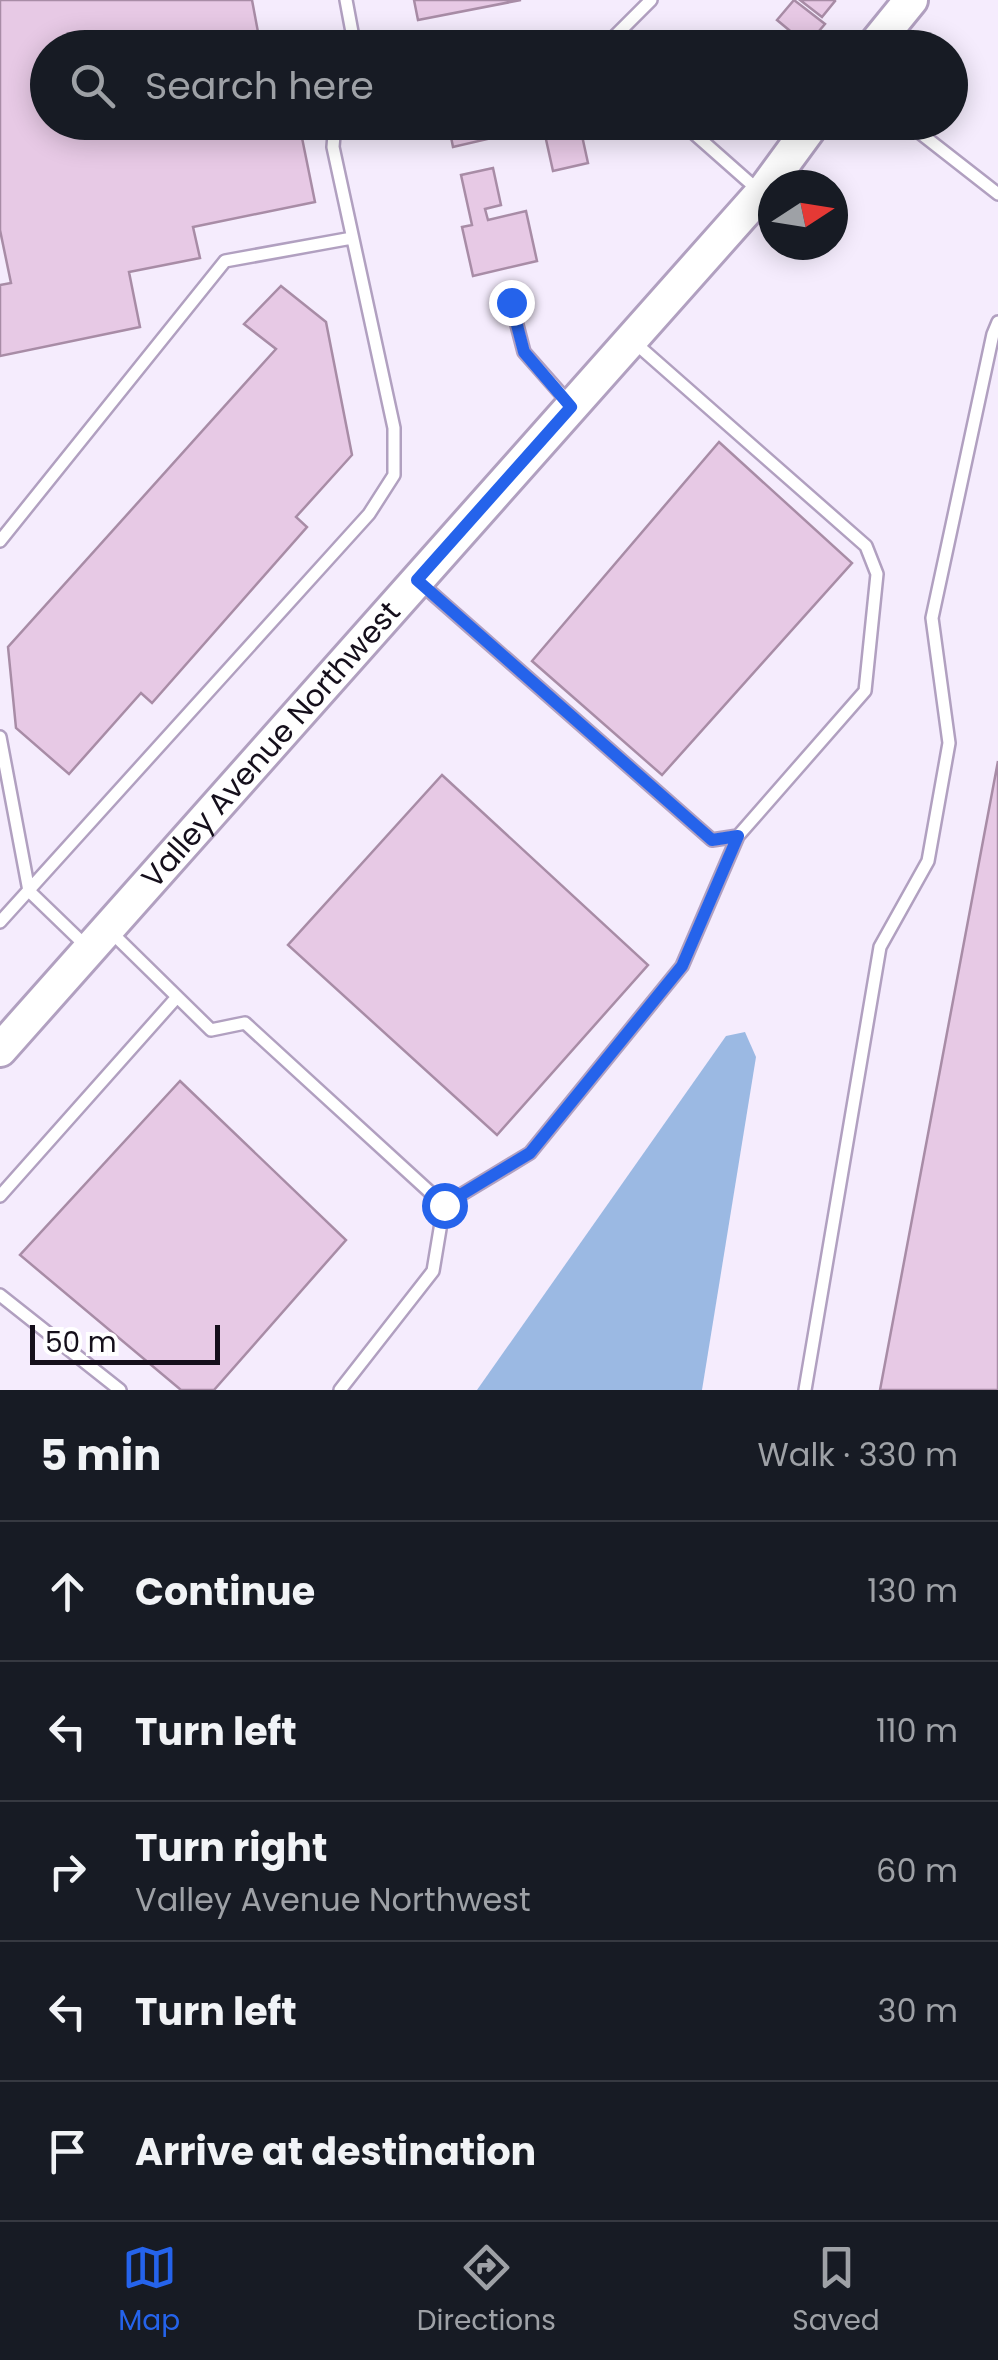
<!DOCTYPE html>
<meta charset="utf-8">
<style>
:root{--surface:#171b24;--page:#20242c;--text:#f1f3f6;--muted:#9ea1a6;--line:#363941;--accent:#2563eb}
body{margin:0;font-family:Poppins,sans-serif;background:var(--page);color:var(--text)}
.compass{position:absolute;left:758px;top:170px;width:90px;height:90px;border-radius:50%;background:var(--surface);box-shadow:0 5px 25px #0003;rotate:78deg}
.scale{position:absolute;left:30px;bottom:25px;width:190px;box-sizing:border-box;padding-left:10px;border:5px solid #150f1b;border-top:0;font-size:28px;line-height:35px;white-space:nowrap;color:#150f1b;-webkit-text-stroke:8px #fff;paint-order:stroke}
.stop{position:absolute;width:30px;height:30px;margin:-22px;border:8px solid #2563eb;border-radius:50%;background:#fff}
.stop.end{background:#2563eb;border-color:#fff;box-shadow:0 2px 10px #0008}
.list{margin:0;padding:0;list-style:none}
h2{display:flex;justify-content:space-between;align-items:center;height:130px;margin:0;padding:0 40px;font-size:42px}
h2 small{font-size:32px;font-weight:400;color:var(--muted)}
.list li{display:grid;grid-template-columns:65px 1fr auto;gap:30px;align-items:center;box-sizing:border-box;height:140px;padding:0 40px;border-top:2px solid var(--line)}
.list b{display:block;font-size:38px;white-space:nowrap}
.list p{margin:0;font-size:32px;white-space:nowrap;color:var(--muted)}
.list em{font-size:32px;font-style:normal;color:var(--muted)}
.icon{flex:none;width:55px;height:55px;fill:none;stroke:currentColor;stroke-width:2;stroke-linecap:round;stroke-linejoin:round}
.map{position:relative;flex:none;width:998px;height:1390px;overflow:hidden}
.search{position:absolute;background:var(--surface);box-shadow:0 5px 25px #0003;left:30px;right:30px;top:30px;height:110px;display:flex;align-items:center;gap:25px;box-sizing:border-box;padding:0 35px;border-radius:55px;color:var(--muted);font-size:38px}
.sheet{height:830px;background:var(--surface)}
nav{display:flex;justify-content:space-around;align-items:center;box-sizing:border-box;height:140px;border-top:2px solid var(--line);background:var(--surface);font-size:28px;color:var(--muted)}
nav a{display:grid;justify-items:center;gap:5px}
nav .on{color:var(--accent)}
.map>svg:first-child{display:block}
</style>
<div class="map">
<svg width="998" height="1390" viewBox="0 0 998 1390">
<rect width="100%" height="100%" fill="#fbfbfb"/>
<!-- built -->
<path fill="#f5ecfd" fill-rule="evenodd" d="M0 0H998V1390H0ZM48 48H950V122H48ZM773 185H833V245H773Z"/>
<!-- water -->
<path fill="#9bb9e3" d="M745 1032 756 1057 702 1390H477L726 1036Z"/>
<!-- building -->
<path fill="#e7c9e5" stroke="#a88ca6" stroke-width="2.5" d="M0 0H252L261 48H48V122H276L279 133 300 128 315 202 193 227 200 258 129 272 140 327 0 356V285L11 283 0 230Z
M414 0H521L418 20Z
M794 0 825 24 807 45 777 20Z
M800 0H834L835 1 822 17Z
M448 122H579L588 163 553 171 543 126 453 147Z
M493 168 501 205 485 209 488 220 526 211 537 261 473 276 462 227 472 225 461 175Z
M281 286 326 322 352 455 296 517 307 527 152 703 141 693 69 774 16 728 8 647 276 349 244 324Z
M719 442 852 563 662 775 532 661Z
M998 761V1390H880Z
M442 775 648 965 497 1135 288 945Z
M180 1081 346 1240 214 1390H181L20 1255Z"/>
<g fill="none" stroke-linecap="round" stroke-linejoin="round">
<!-- service casing -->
<g stroke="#b1a0c0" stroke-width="16">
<path id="service" d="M346 0 355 48
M603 48 651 0
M681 122 758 190
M906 122 998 194
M511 302 524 352 569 403
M0 541 225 261 352 238
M418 581 712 840 738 836 865 691 877 574 866 546 634 342
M0 737 29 891 86 946
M0 922 369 514 394 475V428L333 147 335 122
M109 930 211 1030 245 1023 444 1205 433 1271 340 1390
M0 1196 177 997
M444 1205 530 1153 682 966 738 836
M0 1295 120 1390
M805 1390 880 947 928 861 949 743 932 618 993 334 998 322"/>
</g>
<!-- secondary casing -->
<g stroke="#b1a0c0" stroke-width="38">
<g id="secondary">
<path d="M872 48 911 0"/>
<path id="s1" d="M0 1050 765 189 814 122"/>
</g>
</g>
<!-- service -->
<use href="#service" stroke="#fff" stroke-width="11"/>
<!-- secondary -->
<use href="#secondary" stroke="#fff" stroke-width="32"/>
</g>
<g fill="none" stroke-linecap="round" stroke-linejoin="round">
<!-- route -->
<path stroke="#2563eb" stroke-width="12" d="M444 1205 530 1153 682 966 738 836 712 840 417 580 571 407 524 352 511 302"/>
</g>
<g text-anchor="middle" stroke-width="10" stroke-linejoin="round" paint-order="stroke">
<!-- street labels -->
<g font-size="30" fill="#150f1b" stroke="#fff">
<text dy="10" stroke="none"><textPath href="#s1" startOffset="408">Valley Avenue Northwest</textPath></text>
</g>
</g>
</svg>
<svg class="compass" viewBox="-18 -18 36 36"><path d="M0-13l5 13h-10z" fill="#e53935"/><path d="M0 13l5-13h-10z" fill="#9ea1a6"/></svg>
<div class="scale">50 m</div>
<div class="stop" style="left:444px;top:1205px"></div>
<div class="stop end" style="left:511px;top:302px"></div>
<div class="search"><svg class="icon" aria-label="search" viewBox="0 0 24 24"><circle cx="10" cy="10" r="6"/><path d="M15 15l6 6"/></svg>Search here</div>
</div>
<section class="sheet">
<h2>5 min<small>Walk · 330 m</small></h2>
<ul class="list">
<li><svg class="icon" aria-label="ahead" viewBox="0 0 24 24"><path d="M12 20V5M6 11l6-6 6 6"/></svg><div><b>Continue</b></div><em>130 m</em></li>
<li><svg class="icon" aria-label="left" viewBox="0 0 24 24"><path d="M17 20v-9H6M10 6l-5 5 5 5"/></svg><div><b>Turn left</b></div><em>110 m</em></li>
<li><svg class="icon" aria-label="right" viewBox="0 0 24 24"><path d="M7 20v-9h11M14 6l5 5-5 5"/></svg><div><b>Turn right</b><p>Valley Avenue Northwest</p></div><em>60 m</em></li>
<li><svg class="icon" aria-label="left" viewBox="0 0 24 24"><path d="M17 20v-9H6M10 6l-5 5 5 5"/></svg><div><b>Turn left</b></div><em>30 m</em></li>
<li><svg class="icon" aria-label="arrive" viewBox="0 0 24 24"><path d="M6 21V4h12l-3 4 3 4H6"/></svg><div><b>Arrive at destination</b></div></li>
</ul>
</section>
<nav>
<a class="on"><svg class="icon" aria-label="map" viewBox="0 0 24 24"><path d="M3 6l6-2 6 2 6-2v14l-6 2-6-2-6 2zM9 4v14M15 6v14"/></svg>Map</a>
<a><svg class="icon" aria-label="directions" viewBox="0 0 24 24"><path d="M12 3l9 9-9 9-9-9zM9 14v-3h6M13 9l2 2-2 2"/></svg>Directions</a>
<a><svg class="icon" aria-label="saved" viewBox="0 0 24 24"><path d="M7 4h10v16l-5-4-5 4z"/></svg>Saved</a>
</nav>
